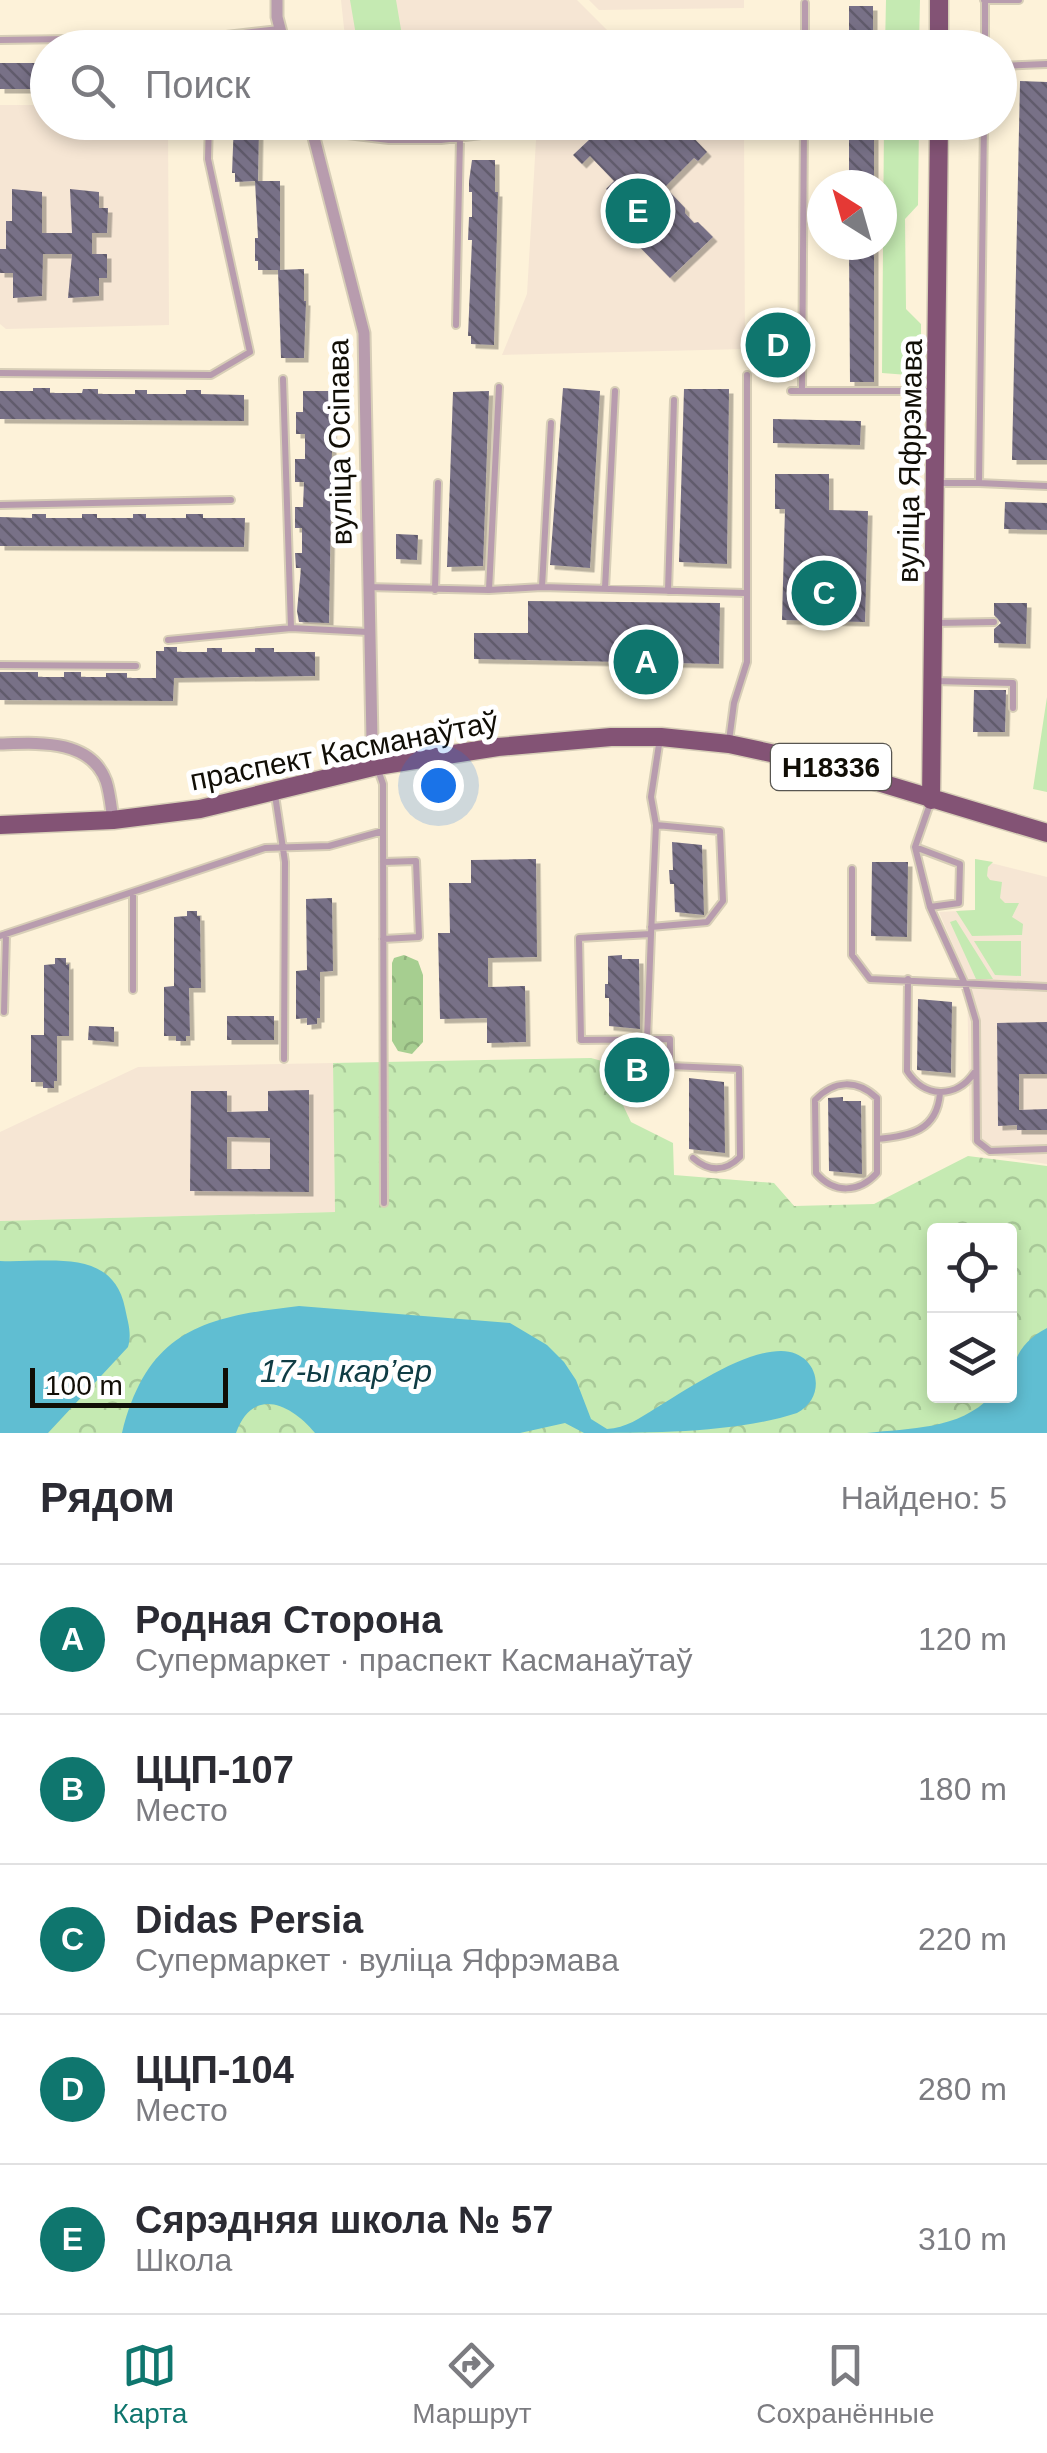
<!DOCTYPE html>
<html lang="ru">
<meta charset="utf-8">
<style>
:root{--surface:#fff;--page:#f7f7f7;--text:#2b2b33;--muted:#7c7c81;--line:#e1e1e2;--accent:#0f766e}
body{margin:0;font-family:Helvetica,sans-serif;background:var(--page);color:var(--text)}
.controls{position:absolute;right:30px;bottom:30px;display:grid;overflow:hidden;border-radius:10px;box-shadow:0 5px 15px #0003}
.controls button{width:90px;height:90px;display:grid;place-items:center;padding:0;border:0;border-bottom:2px solid var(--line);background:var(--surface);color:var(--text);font:50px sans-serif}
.compass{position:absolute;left:807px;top:170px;width:90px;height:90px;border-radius:50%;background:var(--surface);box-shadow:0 5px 15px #0003;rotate:323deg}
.scale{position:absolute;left:30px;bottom:25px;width:198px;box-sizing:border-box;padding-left:10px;border:5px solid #110e06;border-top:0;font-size:28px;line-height:35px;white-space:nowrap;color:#110e06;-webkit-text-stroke:8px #fff;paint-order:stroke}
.you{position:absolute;left:438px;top:785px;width:35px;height:35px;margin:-25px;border:8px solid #fff;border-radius:50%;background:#1a73e8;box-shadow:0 0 0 15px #1a73e833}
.badge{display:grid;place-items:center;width:65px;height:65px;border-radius:50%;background:var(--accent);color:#fff;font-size:32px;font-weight:700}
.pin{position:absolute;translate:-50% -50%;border:5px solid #fff;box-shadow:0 2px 10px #0006}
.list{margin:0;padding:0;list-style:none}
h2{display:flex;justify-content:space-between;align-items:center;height:130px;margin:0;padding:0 40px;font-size:42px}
h2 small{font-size:32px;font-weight:400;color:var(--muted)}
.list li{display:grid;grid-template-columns:65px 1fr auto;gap:30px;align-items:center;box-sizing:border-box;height:150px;padding:0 40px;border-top:2px solid var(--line)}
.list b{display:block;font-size:38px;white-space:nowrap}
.list p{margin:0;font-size:32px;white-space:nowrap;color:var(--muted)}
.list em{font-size:32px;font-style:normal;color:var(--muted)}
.icon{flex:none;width:55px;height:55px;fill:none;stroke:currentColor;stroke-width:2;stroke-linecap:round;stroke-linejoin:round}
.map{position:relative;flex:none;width:1047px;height:1433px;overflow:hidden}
.search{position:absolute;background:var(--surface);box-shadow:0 5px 15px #0003;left:30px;right:30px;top:30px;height:110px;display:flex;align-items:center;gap:25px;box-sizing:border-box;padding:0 35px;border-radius:55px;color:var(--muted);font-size:38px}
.sheet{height:880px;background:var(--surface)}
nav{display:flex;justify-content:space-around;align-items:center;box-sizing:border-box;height:140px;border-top:2px solid var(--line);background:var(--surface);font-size:28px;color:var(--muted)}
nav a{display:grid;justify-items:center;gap:5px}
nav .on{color:var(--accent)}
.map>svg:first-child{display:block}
</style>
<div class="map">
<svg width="1047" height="1433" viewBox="0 0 1047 1433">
<defs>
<pattern id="forest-crowns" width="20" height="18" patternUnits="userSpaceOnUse" patternTransform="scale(2.5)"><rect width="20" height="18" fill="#a6ce90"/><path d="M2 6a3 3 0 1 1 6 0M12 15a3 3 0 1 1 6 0" fill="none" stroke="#8eb07b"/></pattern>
<pattern id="park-crowns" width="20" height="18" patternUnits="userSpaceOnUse" patternTransform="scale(2.5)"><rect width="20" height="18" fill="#c5eab2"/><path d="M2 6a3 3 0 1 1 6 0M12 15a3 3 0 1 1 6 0" fill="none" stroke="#a8c898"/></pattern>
<pattern id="building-back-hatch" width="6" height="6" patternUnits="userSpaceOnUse" patternTransform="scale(2.5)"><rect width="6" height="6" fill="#787187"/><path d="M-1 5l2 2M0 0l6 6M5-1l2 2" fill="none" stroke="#615b6c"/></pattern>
<filter id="shadow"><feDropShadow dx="4.5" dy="4.5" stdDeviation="0" flood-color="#0004"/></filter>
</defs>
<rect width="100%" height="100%" fill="#fdf2d9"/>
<!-- education -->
<path fill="#f6e6d4" d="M341 0H577L615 38 743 34V47H346Z
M589 0H744V8L599 10Z
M0 105H47L48 122 168 123 169 325 6 329 0 324Z
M537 123H744L745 349 502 355 527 294Z
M975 859 1047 877V1164L981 1154 970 1140 967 978 939 912 975 910Z
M333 1063 335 1212 0 1221V1132L138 1067Z"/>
<!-- grass -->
<path fill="#c5eab2" d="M350 0H396L404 47H358Z
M886 0H920L919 47H885Z
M884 123H919L918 205 905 219 906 309 921 324V376L882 373Z
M1047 697V792L1033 789Z
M975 859 993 862 988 867 987 876 990 880 1002 882 1000 898 1005 903H1019L1012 917 1023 924 1022 935 972 936 956 911 975 910Z
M956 920 993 979H976L950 922Z
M1021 941V976L995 975 974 941Z"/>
<!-- forest -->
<path fill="url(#forest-crowns)" d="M404 955 418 961 423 975V1042L412 1054 398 1051 392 1041V963L394 958Z"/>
<!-- park -->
<path fill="url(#park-crowns)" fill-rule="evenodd" d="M591 1058 602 1061 631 1122 673 1143 674 1175 774 1183 794 1206 874 1204 968 1156 1047 1166V1433H0V1221L335 1212 333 1063ZM934 1230H1010V1396H934Z"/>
<!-- water -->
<path fill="#60bed2" d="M0 1261C49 1263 113 1247 125 1308 128 1323 132 1333 128 1347L48 1433H0Z
M299 1306 510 1323 547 1345 564 1362 576 1380 591 1419 607 1429C626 1428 640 1418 656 1408 688 1389 742 1351 781 1351 818 1351 829 1396 797 1413 736 1433 651 1433 584 1433L565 1423 520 1433H315C291 1404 253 1386 236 1433H122C148 1329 205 1317 299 1306Z
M1047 1328V1433H867C909 1428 960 1430 991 1396H1010C1010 1365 1018 1343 1047 1328Z"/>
<!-- building -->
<path fill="url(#building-back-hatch)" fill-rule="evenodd" filter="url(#shadow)" d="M849 6H873V48H849Z
M0 63H48V89H0Z
M1020 81 1047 82V460H1012Z
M234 122 259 125 258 181H280V270H258V261H255V238H258L255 181 235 182V173H232Z
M576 122H692L685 129 707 152 698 161 694 158 665 187 685 208V213L694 223 698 222 713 237 670 278 628 235 659 205 634 180 615 198 606 189 614 181 590 156 582 164 573 155 591 138Z
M849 122H874V185H849Z
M472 160H495V192H498L494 345 471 344V336H468L472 240H468L469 217H472V192H469V181Z
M12 189 42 192V233H72L70 189 99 192V208H108L107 233H92V254H107V278H99V296L68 298 72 254H43L42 296 13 298V273H0V249H6V221H12Z
M849 245H874V382H850Z
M304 269V301H306L304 358H281L278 270Z
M765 326H791V364H765Z
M33 388H50V393H82L83 389H98V394H135V390H147V394H186V390H201V394L244 395V421L0 419V391H33Z
M563 388 600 391 590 568 550 565Z
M684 389H729L727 564 679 562Z
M303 391H333L329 623 299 622 297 611 301 568H296L295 553H302V528H295V507H303L304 482H295V459H305V434H296V412H303Z
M489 391 483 566 447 567 453 392Z
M773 419 861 421 860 445 773 443Z
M775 474H829V510L868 511 865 622 782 620 785 509H775Z
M1005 502 1047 503V530L1004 529Z
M32 514H46V518H82V514H97V518H133V514H146V518H186V514H203V518H245L244 547 0 546V517L32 518Z
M396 534 418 535 417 560 396 559Z
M528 601 720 603 719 664 474 659V633H528Z
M994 603H1027L1026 644 994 643V629L1001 623 994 615Z
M164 647H177V652H207V648H222V652H255V648H274V652H315V676L174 678 173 701 0 700V672H38V677H64V672H81V677H106V673H127V678H156V651H164Z
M974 690H1006L1005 732H973Z
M672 842 702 845 704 915 675 912 674 884H670L669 870H673Z
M536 859 537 957 488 958V987L525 986 526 1042 487 1043V1018L440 1019 438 933H450L449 883H471V860Z
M872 862H908L907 937 871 936Z
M332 898 333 971 320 972V1018H317V1024L307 1025V1018L296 1019V971L307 970 306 899Z
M187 911H197V916H200L201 988H189L190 1036H186V1041H176V1036H164V987L174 986V917L187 916Z
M622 955V959H639L640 1029 609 1026V998H605V984H608V956Z
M55 958H66V965L69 964V1036H57V1081H54V1088H43V1082H31V1035H44V965L55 964Z
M918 999 952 1002 951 1073 917 1070Z
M227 1016H274V1040H227Z
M1047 1022V1074H1019V1110L1047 1109V1130H1017V1125L998 1126 997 1023Z
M89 1026 114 1027V1042L88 1040Z
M647 1054 648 1086H627V1055Z
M689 1078 724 1082 725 1153 689 1149Z
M309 1090V1192L190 1191 191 1091H227V1112L268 1111V1091ZM227 1137 270 1138V1169H227Z
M843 1097V1101H861L862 1174 829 1171 828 1098Z"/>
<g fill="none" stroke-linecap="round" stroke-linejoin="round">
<!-- service casing -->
<g stroke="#d7ceb7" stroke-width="10">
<path id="service" d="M984 0H1019
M0 40 209 37
M209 48V37L279 29
M616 48H620
M805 48V3
M985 48V0
M1000 66 1047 64
M314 131 389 140H441L537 128 543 122
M456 325 460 138
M0 373 211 375 250 352 208 159 209 122
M283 379 291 628 368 632
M791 391H935
M802 391 804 122
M939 483H979L984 122
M979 483 1047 486
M0 505 231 500
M367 587 489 590 542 587 745 593
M542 587 551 423
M605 589 615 391
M435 590 438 483
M489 590 499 387
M668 591 674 400
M935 623 994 622
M168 640 291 628
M0 665 136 666
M935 681 1013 683V708
M660 738 651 797 656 825 651 934 579 938 581 1040 670 1039V1066L739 1069 740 1157C725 1172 709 1172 693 1158
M729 741 734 703 747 662V375
M378 770 383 784V831L384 1203
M275 795 285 862 284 1059
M931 801 915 847 930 907 965 984 976 1021 977 1141 990 1151 1047 1149
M915 847 960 864 959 903 930 907
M383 862 416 861 419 937 383 939
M852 869V955L870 979 1047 987
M651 927 707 922 723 901 720 831 656 825
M0 936 265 848 329 846 383 831
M908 979 907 1071C924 1098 956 1099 974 1073
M133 990V892
M4 1012 6 934
M647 1040 651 934
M877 1139V1098C857 1079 834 1080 815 1100L816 1173C834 1194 859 1193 877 1173V1139C910 1136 937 1131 940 1093"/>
</g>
<!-- minor casing -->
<g stroke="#d7ceb7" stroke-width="15">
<path id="minor" d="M277 0V17L285 48
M310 122 364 333 372 740 377 766
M0 744C36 743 90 738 106 781 110 793 111 807 113 820"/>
</g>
<!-- primary casing -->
<g stroke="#d7ceb7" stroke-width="21">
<path id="primary" d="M939 48V0
M931 800 939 122
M0 825 113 820 200 809 377 766 498 747 611 737H661L729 744 808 761 1047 833"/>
</g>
<!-- service -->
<use href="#service" stroke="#b89cae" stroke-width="6"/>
<!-- minor -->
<use href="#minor" stroke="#b89cae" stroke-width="11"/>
<!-- primary -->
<use href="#primary" stroke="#835375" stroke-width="18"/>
</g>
<g text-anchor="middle" stroke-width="10" stroke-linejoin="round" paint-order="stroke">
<!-- shield labels -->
<rect fill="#fff" stroke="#585651" stroke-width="2.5" x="771" y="744" width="120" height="46" rx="8"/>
<g font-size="28" font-weight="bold" fill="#110e06">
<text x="831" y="777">Н18336</text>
</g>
<!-- street labels -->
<g font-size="30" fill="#110e06" stroke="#fff">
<text transform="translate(340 442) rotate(-91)" y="10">вуліца Осіпава</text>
<text transform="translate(910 461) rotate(-89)" y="10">вуліца Яфрэмава</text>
<text transform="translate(344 751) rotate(-11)" y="10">праспект Касманаўтаў</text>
</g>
<!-- water labels -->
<g font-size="32" font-style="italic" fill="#0f3c44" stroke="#fff">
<text x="346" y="1382">17-ы кар’ер</text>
</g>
</g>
</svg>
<div class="controls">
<button><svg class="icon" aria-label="locate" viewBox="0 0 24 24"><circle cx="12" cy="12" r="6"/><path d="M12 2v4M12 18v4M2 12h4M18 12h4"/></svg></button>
<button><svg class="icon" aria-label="layers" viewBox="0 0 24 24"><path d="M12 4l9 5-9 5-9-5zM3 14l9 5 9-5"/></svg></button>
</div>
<svg class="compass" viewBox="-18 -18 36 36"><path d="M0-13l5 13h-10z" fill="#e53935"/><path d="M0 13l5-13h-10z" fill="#7c7c81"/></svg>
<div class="scale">100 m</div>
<div class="you"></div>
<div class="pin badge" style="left:646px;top:662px">A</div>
<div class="pin badge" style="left:637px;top:1070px">B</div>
<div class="pin badge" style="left:824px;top:593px">C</div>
<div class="pin badge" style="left:778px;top:345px">D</div>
<div class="pin badge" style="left:638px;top:211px">E</div>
<div class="search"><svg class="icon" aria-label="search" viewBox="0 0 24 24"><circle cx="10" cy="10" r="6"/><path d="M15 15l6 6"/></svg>Поиск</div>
</div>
<section class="sheet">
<h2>Рядом<small>Найдено: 5</small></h2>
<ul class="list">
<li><span class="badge">A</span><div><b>Родная Сторона</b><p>Супермаркет · праспект Касманаўтаў</p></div><em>120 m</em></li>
<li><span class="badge">B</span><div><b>ЦЦП-107</b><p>Место</p></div><em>180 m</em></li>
<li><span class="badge">C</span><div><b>Didas Persia</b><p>Супермаркет · вуліца Яфрэмава</p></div><em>220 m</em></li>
<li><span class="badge">D</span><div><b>ЦЦП-104</b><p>Место</p></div><em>280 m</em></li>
<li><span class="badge">E</span><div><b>Сярэдняя школа № 57</b><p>Школа</p></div><em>310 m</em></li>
</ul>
</section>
<nav>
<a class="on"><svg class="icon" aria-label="map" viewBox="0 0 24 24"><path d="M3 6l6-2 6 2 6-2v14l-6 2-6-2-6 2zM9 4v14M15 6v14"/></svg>Карта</a>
<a><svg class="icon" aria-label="directions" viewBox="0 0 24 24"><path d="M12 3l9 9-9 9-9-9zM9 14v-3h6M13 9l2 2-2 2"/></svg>Маршрут</a>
<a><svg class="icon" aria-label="saved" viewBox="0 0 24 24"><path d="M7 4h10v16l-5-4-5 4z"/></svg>Сохранённые</a>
</nav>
